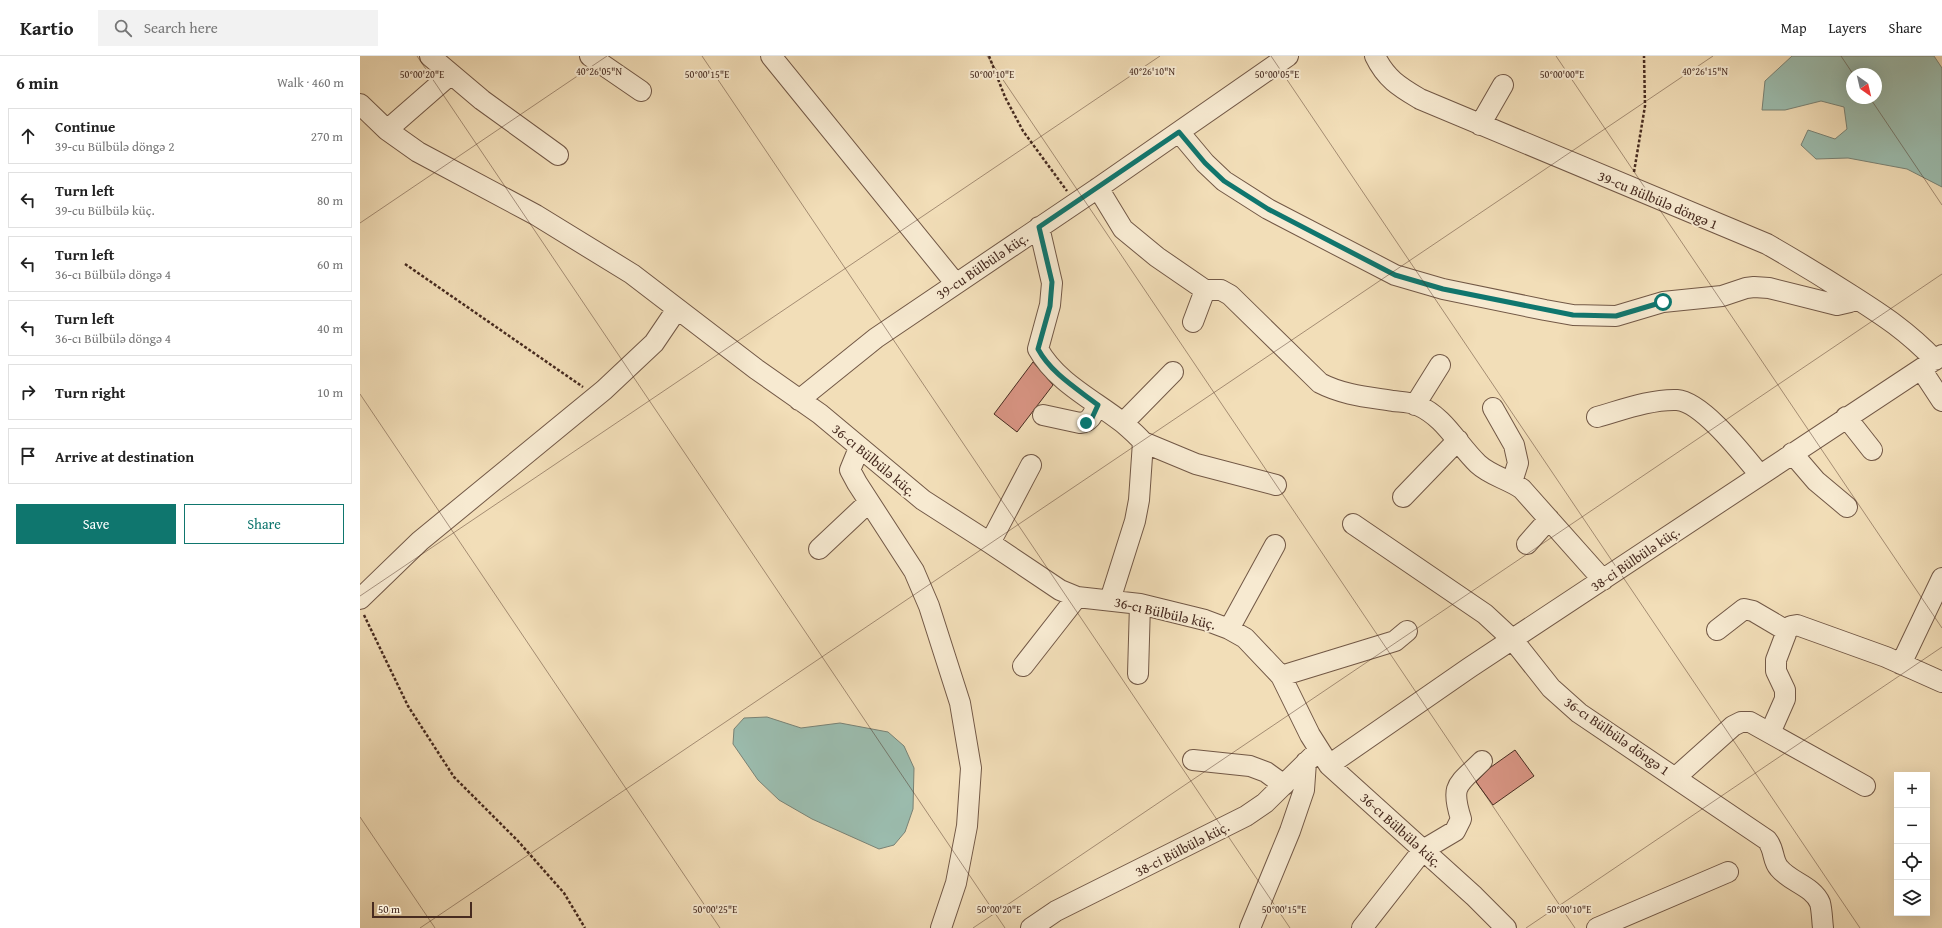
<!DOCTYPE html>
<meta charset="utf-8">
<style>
:root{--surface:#fff;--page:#f2f2f2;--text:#222;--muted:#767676;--line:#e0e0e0;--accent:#0f766e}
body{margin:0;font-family:"Gentium Book Plus",serif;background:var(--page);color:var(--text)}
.controls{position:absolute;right:12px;bottom:12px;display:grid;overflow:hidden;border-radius:0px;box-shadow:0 4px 16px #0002}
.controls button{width:36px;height:36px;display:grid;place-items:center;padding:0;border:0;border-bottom:1px solid var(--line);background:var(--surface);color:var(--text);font:20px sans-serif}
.compass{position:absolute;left:1486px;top:12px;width:36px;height:36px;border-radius:50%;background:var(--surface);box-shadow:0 4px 16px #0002;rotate:146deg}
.scale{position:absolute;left:12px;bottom:10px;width:100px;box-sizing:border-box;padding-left:4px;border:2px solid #472b20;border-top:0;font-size:11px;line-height:14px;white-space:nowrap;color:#472b20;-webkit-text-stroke:3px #f7ead1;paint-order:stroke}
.stop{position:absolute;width:12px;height:12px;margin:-9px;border:3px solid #0f766e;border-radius:50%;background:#fff}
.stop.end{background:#0f766e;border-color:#fff;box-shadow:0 1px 4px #0008}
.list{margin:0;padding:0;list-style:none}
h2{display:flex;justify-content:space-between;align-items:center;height:52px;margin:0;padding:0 16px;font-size:17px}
h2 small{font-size:13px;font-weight:400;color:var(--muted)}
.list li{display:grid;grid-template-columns:26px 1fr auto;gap:12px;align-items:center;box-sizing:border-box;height:56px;margin:0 8px 8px;padding:0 8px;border:1px solid var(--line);border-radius:0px}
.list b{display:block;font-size:15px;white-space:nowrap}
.list p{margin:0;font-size:13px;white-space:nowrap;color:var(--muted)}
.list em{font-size:13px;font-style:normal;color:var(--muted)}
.actions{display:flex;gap:8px;padding:12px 16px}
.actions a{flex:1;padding:9px 0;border:1px solid var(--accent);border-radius:0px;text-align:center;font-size:14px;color:var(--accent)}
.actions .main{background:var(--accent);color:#fff}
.icon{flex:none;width:22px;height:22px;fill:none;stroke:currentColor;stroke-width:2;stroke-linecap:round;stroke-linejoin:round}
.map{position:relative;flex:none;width:1582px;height:872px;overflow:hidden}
header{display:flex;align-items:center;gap:24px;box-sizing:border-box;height:56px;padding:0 20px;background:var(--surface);border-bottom:1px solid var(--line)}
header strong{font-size:19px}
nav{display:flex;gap:22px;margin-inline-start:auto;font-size:14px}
.search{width:280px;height:36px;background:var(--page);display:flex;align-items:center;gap:10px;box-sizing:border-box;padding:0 14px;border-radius:0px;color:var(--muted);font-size:15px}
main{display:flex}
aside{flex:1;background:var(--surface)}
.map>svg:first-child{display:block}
</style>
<header>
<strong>Kartio</strong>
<div class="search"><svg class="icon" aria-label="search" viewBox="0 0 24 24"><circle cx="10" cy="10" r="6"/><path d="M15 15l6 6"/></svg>Search here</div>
<nav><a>Map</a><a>Layers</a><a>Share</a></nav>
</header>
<main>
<aside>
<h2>6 min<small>Walk · 460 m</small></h2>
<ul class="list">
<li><svg class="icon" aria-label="ahead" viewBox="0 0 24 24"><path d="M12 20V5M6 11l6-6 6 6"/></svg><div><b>Continue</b><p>39-cu Bülbülə döngə 2</p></div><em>270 m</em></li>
<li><svg class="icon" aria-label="left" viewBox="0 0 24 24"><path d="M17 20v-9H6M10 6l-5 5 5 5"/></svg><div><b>Turn left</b><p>39-cu Bülbülə küç.</p></div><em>80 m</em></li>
<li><svg class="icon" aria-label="left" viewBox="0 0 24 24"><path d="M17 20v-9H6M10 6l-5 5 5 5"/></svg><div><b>Turn left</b><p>36-cı Bülbülə döngə 4</p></div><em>60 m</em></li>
<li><svg class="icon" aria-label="left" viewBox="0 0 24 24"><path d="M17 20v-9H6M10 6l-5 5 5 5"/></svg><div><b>Turn left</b><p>36-cı Bülbülə döngə 4</p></div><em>40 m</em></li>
<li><svg class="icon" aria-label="right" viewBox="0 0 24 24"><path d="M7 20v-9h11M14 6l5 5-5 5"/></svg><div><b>Turn right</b></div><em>10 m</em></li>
<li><svg class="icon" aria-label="arrive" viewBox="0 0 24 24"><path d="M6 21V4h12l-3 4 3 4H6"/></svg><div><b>Arrive at destination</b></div></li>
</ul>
<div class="actions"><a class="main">Save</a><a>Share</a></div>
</aside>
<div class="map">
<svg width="1582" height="872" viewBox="0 0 1582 872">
<rect width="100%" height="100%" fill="#f2deb8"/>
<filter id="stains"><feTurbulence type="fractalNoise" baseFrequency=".005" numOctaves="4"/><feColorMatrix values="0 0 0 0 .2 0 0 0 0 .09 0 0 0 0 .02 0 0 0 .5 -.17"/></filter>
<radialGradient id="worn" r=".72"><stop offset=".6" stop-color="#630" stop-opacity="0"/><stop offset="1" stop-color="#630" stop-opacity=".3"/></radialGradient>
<!-- water -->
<path fill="#9bbcae" stroke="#798275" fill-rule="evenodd" d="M1432 0H1574L1582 12V131L1547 113 1488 102 1456 103 1441 89 1448 74 1475 83 1487 73 1484 51 1461 45 1425 54H1402L1405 25ZM1492 18H1516V42H1492Z
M407 661 441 672 480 667 528 676 544 690 554 712 553 753 545 776 534 789 519 793 452 763 419 744 398 724 373 688 374 673 384 662Z"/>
<!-- building -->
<path fill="#d99584" stroke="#472b20" d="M673 306 693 329 657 376 634 358Z
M1155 694 1174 720 1133 749 1116 726 1131 711Z"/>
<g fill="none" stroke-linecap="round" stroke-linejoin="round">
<!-- minor casing -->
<g stroke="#725846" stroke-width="22">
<path id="minor" d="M70 0 122 44 198 99
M230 0 281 35
M411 0 596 228
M1015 0C1026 23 1040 31 1060 43L1407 188C1435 204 1463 221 1491 239 1524 260 1547 275 1575 304
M0 48 27 74 58 96 176 159 272 218 396 313 460 358 563 444 630 487 700 534 717 541 780 548 845 564 869 573 885 582 921 620 950 679 969 709 1114 840 1146 872
M1120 69 1143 29
M27 74 90 19
M819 76 845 107 864 125 908 153 1035 219 1083 233 1185 254 1213 259 1256 260 1303 246 1362 240 1386 232 1394 231 1409 232 1477 249 1490 246 1497 243
M738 132 763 173 797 201 845 234H861L870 239 960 327C983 339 1008 341 1033 345 1041 346 1050 346 1057 349 1085 361 1097 388 1118 408 1131 420 1148 423 1162 433L1243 524
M679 171 692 227 690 249 678 293C696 326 734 344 763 367 770 373 777 379 783 386L779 444 775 465 750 544
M833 266 845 234
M1561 313 1582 345
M439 344 516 282 738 132 928 0
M1055 349 1080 309
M1133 352 1154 389 1158 407 1152 426
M683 359 720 367C731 366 733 358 737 349
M1237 361C1262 354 1291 343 1317 344 1343 346 1384 400 1400 419
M1486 361 1512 394
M763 367 813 316
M783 386 836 408 916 429
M499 392 490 414 497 427 554 515 569 550 600 647 611 712 607 770 596 827 581 872
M1432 397 1456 425 1487 451
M1043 441 1098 384
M993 468 1125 558 1153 584 1191 632 1219 657 1407 784C1415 794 1412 804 1419 812 1430 826 1453 830 1460 847 1462 854 1462 864 1463 872
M630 487 671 409
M1167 488 1189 463
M459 493 509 446
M0 543 60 485 244 334 294 287 317 253
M869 573 915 489
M1357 574 1384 553 1393 555 1427 575
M1541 608 1582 522
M663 610 717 541
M778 618 780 548
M921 620 1035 585 1047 575
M1410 677 1425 643V634L1416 615V604L1427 575 1431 570 1437 569 1526 601 1582 626
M833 704 890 710 906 716 924 729
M969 709 1109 612 1582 299
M1316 721 1373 670 1381 666H1390L1505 730
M671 872 696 855 886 760 905 747 959 694
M890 872 930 775 944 734 946 706
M1002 872 1063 794 1095 775 1101 763C1090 728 1098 729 1122 705
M1237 872 1368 816"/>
</g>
<!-- path -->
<path stroke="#472b20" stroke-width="2.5" stroke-dasharray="3 2" stroke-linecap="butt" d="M629 0 645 41 663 75 707 135
M1274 116 1285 50 1284 0
M45 208 223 331
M4 559 48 650 94 721 158 785 204 837 225 872"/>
<!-- minor -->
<use href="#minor" stroke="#f7ead1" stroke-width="20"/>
</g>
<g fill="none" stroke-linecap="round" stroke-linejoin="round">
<!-- route -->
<path stroke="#0f766e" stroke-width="5" d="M726 367 732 362 738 349C716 332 691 317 678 293L690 250 692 226 679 171 819 76 845 107 864 125 908 153 1035 219 1083 233 1213 259 1256 260 1303 246"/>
</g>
<!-- ticks -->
<path fill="none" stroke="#472b20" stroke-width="1" stroke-opacity="0.45" d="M57 0 645 872M342 0 930 872M627 0 1215 872M911 0 1500 872M1196 0 1582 572M1481 0 1493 18M1510 42 1582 149M0 167 247 0M0 338 360 872M0 540 800 0M0 761 75 872M60 872 1353 0M613 872 1582 218M1166 872 1582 591"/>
<g text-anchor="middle" stroke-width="4" stroke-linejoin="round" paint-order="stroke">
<!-- street labels -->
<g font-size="14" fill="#472b20" stroke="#f7ead1">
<text transform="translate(1298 144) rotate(23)" y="5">39-cu Bülbülə döngə 1</text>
<text transform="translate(622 210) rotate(-34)" y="5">39-cu Bülbülə küç.</text>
<text transform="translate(514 404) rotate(40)" y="5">36-cı Bülbülə küç.</text>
<text transform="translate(1275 503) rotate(-34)" y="5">38-ci Bülbülə küç.</text>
<text transform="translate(805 557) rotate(13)" y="5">36-cı Bülbülə küç.</text>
<text transform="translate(1257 680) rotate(35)" y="5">36-cı Bülbülə döngə 1</text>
<text transform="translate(1041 774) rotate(42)" y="5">36-cı Bülbülə küç.</text>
<text transform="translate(822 793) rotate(-27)" y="5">38-ci Bülbülə küç.</text>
</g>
</g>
<g font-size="10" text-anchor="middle" fill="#472b20" stroke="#f7ead1" stroke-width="4" stroke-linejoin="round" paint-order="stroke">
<text x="239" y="19">40°26'05"N</text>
<text x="792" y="19">40°26'10"N</text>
<text x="1345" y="19">40°26'15"N</text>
<text x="62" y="22">50°00'20"E</text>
<text x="347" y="22">50°00'15"E</text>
<text x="632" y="22">50°00'10"E</text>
<text x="917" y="22">50°00'05"E</text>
<text x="1202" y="22">50°00'00"E</text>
<text x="355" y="857">50°00'25"E</text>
<text x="639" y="857">50°00'20"E</text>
<text x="924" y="857">50°00'15"E</text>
<text x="1209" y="857">50°00'10"E</text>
</g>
<rect width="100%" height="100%" filter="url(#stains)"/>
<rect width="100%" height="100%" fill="url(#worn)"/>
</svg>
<div class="controls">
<button>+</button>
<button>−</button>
<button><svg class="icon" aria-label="locate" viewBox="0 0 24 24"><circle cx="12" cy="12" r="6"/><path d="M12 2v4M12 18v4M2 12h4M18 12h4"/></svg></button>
<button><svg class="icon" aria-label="layers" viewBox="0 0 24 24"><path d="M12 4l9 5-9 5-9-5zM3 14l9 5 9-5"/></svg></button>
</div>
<svg class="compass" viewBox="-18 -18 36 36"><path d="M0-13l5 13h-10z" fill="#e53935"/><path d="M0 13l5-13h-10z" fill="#767676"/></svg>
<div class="scale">50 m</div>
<div class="stop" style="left:1303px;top:246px"></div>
<div class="stop end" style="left:726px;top:367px"></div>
</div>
</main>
